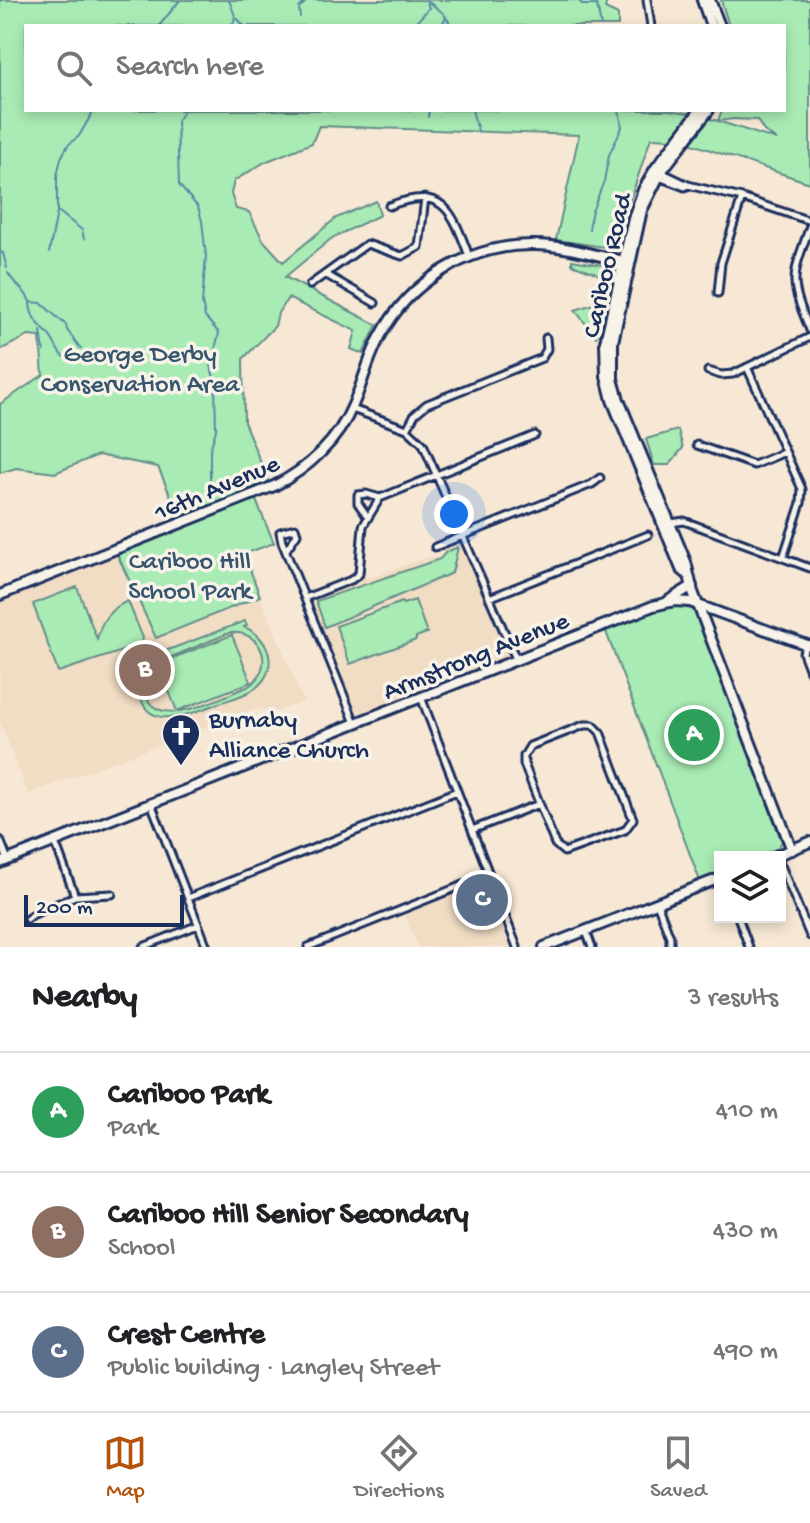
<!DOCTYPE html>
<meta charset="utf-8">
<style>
:root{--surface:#fff;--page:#f6f6f6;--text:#202124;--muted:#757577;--line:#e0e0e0;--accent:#b45309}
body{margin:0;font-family:"Gochi Hand",sans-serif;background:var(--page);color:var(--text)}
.controls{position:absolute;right:24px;bottom:24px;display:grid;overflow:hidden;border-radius:0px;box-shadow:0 4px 12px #0003}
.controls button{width:72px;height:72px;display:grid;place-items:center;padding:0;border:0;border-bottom:2px solid var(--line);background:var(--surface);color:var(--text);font:40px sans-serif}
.scale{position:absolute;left:24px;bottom:20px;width:160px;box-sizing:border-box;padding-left:8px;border:4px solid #1b2f5e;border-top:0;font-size:22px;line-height:28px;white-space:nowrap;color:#1b2f5e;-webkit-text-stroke:6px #f7f3e8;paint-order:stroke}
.you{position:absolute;left:454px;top:514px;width:28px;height:28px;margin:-20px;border:6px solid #fff;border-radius:50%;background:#1a73e8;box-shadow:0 0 0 12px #1a73e833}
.badge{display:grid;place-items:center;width:52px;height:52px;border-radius:50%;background:var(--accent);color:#fff;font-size:26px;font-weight:700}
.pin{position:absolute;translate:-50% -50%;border:4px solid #fff;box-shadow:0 2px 8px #0006}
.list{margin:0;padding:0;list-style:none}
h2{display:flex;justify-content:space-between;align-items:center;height:104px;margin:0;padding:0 32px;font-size:34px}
h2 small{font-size:26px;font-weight:400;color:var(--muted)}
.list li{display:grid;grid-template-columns:52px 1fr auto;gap:24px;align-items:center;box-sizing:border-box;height:120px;padding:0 32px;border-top:2px solid var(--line)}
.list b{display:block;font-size:30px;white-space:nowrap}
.list p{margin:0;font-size:26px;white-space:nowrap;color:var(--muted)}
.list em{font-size:26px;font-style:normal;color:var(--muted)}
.icon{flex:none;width:44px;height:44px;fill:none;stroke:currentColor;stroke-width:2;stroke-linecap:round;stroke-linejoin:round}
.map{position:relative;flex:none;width:810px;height:947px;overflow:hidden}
.search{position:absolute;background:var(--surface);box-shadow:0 4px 12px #0003;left:24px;right:24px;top:24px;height:88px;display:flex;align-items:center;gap:20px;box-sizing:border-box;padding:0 28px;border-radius:0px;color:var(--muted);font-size:30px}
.sheet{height:464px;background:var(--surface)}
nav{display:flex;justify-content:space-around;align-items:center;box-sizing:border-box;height:112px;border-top:2px solid var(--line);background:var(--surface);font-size:22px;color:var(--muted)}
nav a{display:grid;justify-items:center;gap:4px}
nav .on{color:var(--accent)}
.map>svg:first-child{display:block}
</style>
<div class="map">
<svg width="810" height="947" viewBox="0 0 810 947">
<rect width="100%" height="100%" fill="#f6e8d4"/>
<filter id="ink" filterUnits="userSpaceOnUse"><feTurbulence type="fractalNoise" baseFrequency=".0125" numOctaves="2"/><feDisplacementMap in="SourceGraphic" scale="16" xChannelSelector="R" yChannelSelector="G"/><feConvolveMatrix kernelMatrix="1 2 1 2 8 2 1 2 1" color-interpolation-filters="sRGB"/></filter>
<g filter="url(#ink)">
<!-- built -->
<path fill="#f1dcc4" d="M460 543 510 653 509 657 413 696 361 716 357 715 311 604 312 600 355 582 362 576 371 578 430 556 438 557 447 547Z
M117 554 156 638 260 596 304 702 277 711 256 708 28 794 0 722V599Z
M482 882 487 883 511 947H418L404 912Z"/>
<!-- green -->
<path fill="#a9ebb4" stroke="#628d89" stroke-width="2" fill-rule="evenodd" d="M0 0H607L605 9 618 15V26H26V110H669L694 114 674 139 651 138 628 206 618 249 556 240 579 135 319 126 312 143 265 162 234 181 231 194 236 209 249 212 263 240 283 262 336 218 376 201 380 215 332 238 285 277 377 325 363 354 351 349 356 331 288 298 278 313 275 326 243 359 244 422 269 483 180 518 158 467 98 455 55 473 16 468 0 473V404L43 375 40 337 28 336 0 350Z
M721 0H810V183L689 143 707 118 718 121 722 110H784V26H729ZM733 119 757 120 764 131 777 140 718 121Z
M572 260 608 266 612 272 600 332 596 337 575 310 594 304 603 278 596 273 572 264Z
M678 430 683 448 669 465H654L646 439Z
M255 498 274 543 244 554 260 596 156 638 117 554 193 521Z
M458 547 452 573 325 627 316 601 440 559 446 552Z
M77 587 97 639C101 621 109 609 128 601L143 638 141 645 58 672 33 604Z
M415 600 427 633 416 637V640L350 664 336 626 402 602 403 604Z
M679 606 695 610 782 842C770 863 741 857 720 857V873L700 881 605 629 652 611Z
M245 621 247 625 244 627C268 636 280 666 258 686 248 695 231 699 219 703 193 713 143 736 139 688 138 672 146 661 160 653ZM229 633C264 629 276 670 247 687 222 696 157 734 145 693 142 682 146 672 154 664Z
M232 635 251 682 177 711 158 664Z"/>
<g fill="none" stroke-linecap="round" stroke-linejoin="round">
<!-- stream -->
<path stroke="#548ba7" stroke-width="2" d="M426 0 443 13 452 26
M578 0 583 5H597L601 26
M300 17 299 8 308 0
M237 18 244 26
M159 26 180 0
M228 26 234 22 235 16 229 0
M413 26 429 8 427 2
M441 26 446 17
M184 110 177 121 179 185 198 207 202 221 206 256 202 303 205 317 219 333 211 365 215 384 216 430 210 450V485
M472 110 478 131
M428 117 429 110
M59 212 82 230 84 239
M589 230 591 214 604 181 609 155 622 127 619 110
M0 252 3 253 7 268
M49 253 57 212V176L61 158 68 145 79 136 94 110
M8 273C14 285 26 289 30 302L41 303 66 325 67 330 81 349
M30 303C31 319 39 324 49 335 56 343 56 351 64 357
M41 331 44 351"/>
<!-- street casing -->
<g stroke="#1b2f5e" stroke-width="11">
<path id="street" d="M647 0 651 26
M661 172 688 185
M656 176 685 187 688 185 742 198 810 221
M389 206C444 185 452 211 469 256
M810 226C792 278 788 278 810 330
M325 274 375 303
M310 285 367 244 402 256 419 247 425 198
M718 293 721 263 742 198
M747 367 802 489 801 503 783 558
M708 371 721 375 733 374 810 337
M352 409 407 429 423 444 516 659
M407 429 415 414 427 404 542 358 547 349 546 338
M697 445 754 465 785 452
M367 516 358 503V495L366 494 380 498
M671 523 684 521 810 568
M435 547 592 484 600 478
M286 550 297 534 295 528 280 532 282 542 355 723
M305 598 351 580 359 574 363 526 380 498 535 435
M489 598 648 535
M805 645 803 653 810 671
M421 697 517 947
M584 725H593L600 732 633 819 625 830 564 852 555 844 524 764V756L530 746Z
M151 803 207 947
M472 830 539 804
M0 840 8 860
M780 863 810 936
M75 896 112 894
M188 898 457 791
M657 903 670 937V947
M738 917 749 947
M27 919 34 914 75 896 55 842
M586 931 592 947
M143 947 198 925
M308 947 488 875"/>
</g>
<!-- secondary casing -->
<g stroke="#1b2f5e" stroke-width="14">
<path id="secondary" d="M702 0 711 26
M710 0 720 26
M709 110 661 172 642 210 613 342V379L619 400 686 562 693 592 792 850
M688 575 681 569 612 400 606 376 605 342 634 215 643 190 655 169 700 110
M0 595 274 486C308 469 338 441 353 405 363 383 368 358 380 337 409 281 470 244 534 245 567 245 598 257 630 262
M668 601 692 586
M773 857 810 842
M0 863 653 606 674 601 690 602 810 646
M544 947 720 878"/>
</g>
<!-- street -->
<use href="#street" stroke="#f7f3e8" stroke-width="5"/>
<!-- secondary -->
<use href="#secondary" stroke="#f7f3e8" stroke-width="8"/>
</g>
</g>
<!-- icons -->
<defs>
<g id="church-pin" transform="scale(2)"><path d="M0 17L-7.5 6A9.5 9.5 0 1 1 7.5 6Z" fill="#1b2f5e" stroke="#f7f3e8"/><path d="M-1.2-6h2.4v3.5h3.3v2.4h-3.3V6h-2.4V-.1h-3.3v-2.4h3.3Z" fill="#fff"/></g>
</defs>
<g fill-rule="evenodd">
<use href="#church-pin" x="181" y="733"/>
</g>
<g text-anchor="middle" stroke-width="7" stroke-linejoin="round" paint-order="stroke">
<!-- street labels -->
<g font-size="26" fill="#1b2f5e" stroke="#f7f3e8">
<text transform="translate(605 265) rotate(-77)" y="9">Cariboo Road</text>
<text transform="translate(216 486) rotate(-23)" y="9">16th Avenue</text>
<text transform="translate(475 654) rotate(-22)" y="9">Armstrong Avenue</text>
</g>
<!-- park labels -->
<g font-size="26" fill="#37556f" stroke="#f7f3e8">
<text x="140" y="361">George Derby<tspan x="140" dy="30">Conservation Area</tspan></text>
<text x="190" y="568">Cariboo Hill<tspan x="190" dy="30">School Park</tspan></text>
</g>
<!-- poi labels -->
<g font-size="26" fill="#1b2f5e" stroke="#f7f3e8" text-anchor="start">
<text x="209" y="727">Burnaby<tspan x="209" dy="30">Alliance Church</tspan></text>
</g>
</g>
</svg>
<div class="controls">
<button><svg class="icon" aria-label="layers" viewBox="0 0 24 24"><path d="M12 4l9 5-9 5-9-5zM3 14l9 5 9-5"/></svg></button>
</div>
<div class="scale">200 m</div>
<div class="you"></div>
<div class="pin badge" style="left:694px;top:735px;background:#2e9e5b">A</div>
<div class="pin badge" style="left:145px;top:670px;background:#8d6e63">B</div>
<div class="pin badge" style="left:482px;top:900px;background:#5c6f8a">C</div>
<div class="search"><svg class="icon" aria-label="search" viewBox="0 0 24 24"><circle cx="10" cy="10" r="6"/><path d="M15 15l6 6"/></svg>Search here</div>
</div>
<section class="sheet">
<h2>Nearby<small>3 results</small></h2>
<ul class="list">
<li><span class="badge" style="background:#2e9e5b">A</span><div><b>Cariboo Park</b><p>Park</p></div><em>410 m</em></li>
<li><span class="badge" style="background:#8d6e63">B</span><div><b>Cariboo Hill Senior Secondary</b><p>School</p></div><em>430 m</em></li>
<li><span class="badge" style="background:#5c6f8a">C</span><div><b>Crest Centre</b><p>Public building · Langley Street</p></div><em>490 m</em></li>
</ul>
</section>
<nav>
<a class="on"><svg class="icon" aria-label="map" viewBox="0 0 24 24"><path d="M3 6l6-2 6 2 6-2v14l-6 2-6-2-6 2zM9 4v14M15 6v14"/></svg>Map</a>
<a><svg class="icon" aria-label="directions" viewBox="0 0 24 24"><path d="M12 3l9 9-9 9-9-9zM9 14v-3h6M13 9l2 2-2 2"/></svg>Directions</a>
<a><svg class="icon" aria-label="saved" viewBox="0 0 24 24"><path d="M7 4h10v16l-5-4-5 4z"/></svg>Saved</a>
</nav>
